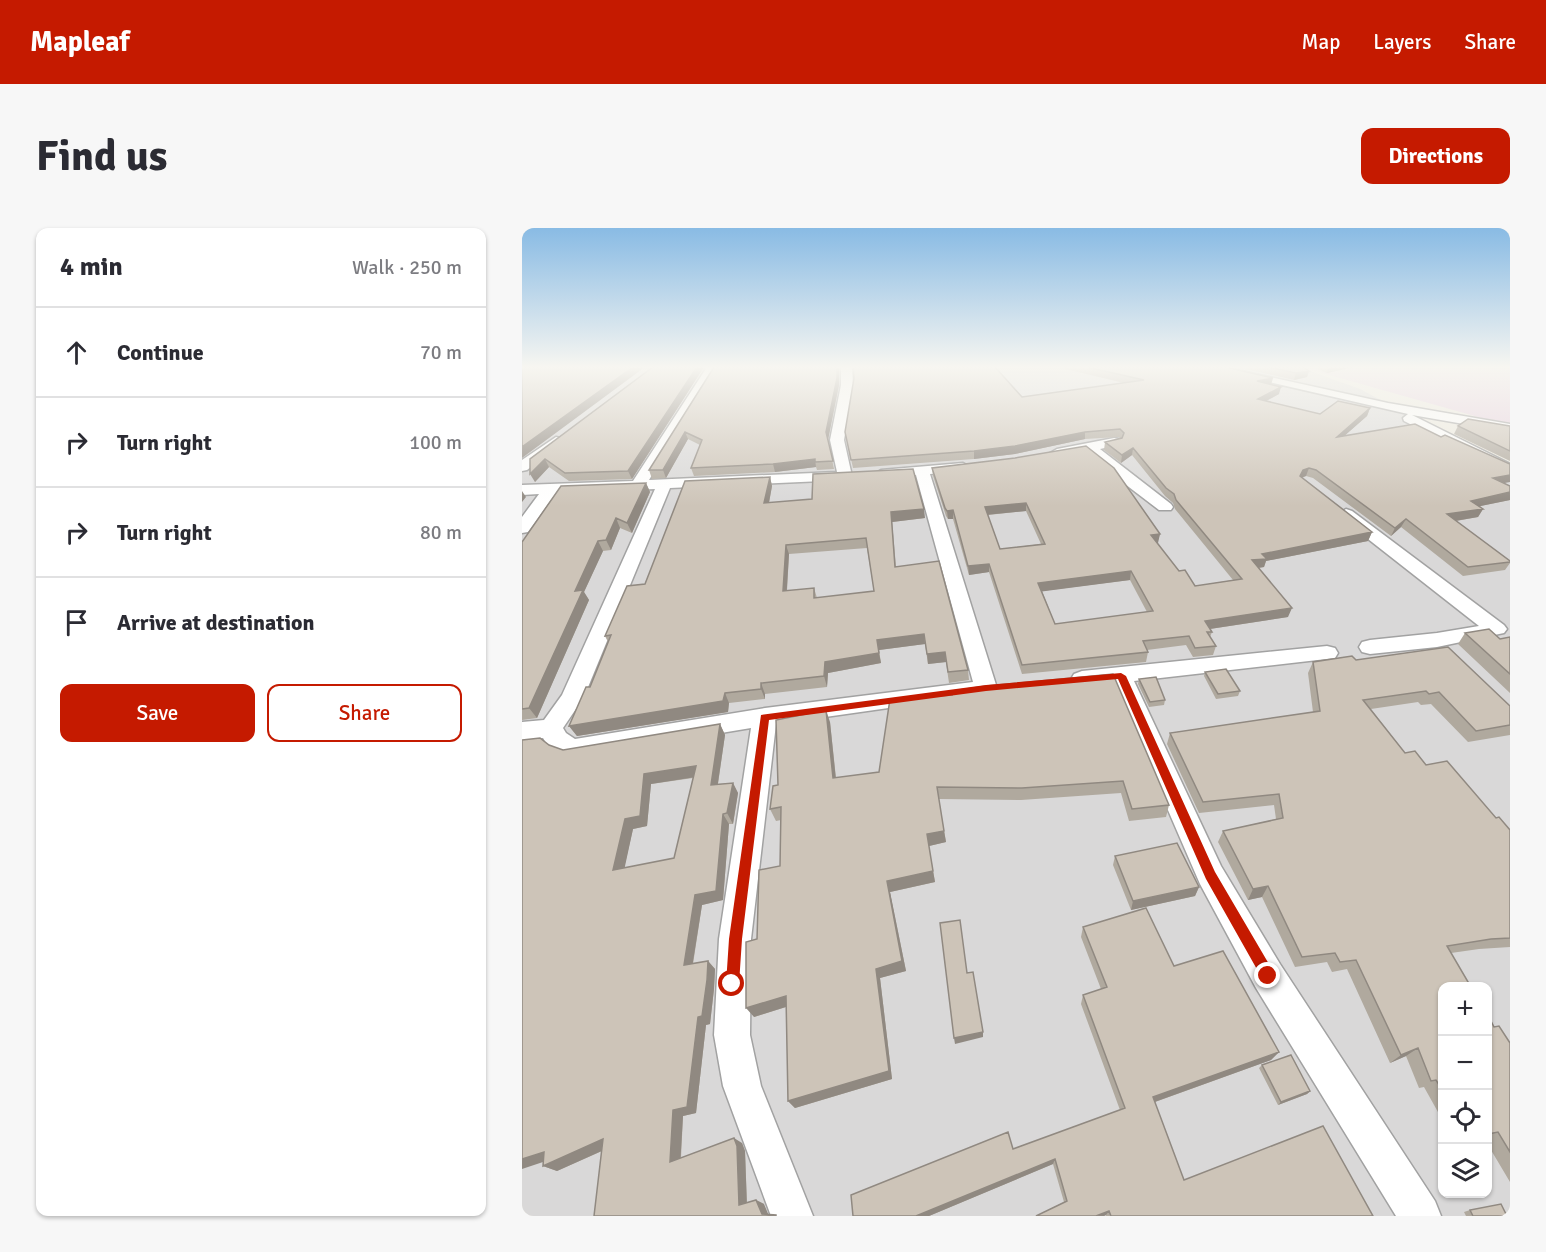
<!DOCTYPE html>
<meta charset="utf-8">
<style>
:root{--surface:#fff;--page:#f7f7f7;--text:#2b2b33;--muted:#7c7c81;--line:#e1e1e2;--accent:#c51a00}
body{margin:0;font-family:Signika,sans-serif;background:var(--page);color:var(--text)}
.controls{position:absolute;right:18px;bottom:18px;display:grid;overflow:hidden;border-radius:12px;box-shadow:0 2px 4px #0004}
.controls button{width:54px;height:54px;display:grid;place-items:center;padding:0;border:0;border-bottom:2px solid var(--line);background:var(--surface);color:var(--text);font:30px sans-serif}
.stop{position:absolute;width:18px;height:18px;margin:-14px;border:4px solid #c51a00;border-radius:50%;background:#fff}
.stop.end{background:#c51a00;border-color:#fff;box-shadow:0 2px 6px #0008}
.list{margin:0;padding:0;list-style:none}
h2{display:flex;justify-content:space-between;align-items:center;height:78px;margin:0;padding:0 24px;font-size:26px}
h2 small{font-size:20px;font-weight:400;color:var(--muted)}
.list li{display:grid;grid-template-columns:39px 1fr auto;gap:18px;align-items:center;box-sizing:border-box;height:90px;padding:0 24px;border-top:2px solid var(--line)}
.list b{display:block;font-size:22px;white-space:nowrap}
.list em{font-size:20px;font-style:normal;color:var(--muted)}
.actions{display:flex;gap:12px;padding:18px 24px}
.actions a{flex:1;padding:14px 0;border:2px solid var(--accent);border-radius:12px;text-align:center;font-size:21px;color:var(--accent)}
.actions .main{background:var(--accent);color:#fff}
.icon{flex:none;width:33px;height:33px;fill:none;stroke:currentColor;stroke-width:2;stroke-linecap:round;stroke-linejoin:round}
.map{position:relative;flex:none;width:988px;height:988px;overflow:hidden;border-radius:12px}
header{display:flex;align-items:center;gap:36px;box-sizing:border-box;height:84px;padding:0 30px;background:var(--accent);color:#fff}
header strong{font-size:28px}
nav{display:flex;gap:33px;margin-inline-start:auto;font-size:21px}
.intro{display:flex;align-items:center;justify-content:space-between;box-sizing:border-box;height:144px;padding:0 36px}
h1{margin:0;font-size:42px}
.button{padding:15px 27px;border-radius:12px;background:var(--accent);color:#fff;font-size:21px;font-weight:700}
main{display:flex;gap:36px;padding:0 36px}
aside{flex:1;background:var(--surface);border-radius:12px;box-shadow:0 2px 4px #0004}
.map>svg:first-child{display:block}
</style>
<header>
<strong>Mapleaf</strong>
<nav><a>Map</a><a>Layers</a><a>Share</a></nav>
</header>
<div class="intro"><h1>Find us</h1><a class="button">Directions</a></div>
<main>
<aside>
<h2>4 min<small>Walk · 250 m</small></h2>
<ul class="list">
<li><svg class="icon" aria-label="ahead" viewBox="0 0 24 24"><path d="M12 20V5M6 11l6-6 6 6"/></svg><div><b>Continue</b></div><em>70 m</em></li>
<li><svg class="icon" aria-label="right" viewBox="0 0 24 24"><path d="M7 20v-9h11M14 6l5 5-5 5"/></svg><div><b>Turn right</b></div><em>100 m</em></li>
<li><svg class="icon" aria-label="right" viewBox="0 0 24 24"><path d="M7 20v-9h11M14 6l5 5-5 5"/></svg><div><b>Turn right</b></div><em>80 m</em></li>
<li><svg class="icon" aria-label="arrive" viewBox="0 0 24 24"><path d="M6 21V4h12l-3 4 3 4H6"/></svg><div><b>Arrive at destination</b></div></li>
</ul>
<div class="actions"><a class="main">Save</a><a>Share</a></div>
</aside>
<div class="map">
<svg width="988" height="988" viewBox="0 0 988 988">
<rect width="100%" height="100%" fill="#edeadf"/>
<!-- residential -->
<path fill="#d9d8d8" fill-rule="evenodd" d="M0 139H777L838 161 988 241V988H0ZM921 758H966V966H921Z"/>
<!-- industrial -->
<path fill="#e7d1e0" d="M779 139H988V198Z"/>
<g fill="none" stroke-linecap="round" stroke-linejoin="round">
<!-- street casing -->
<g stroke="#a2a2a2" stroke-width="3">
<path id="street" d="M185 139H196L127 252 315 244 308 212 319 157V139H330L331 157 322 212 330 248 323 252 148 260 62 469 41 500 44 505 53 511 243 480 451 454 394 247 359 250 352 246 359 242 441 235 448 239 441 243 408 246 475 460 472 465 254 496 229 711 228 807 239 858 291 988H249L201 858 192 807 197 711 229 500 49 530C37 527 27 521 21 510L0 512V494L22 492 40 467 133 261 34 265 6 304 0 305V289L17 266 0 267V257L111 253Z
M681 139H702L866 175 988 196V204L890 187 988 236V246L882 193 881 190 886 186Z
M34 209 39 210 41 213 39 216 5 242 0 243V232Z
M592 210 597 211 599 214 597 217 578 221 649 276 651 279 649 282H637L582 240 565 223 535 229 528 225 535 221Z
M824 281 830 283 982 397 985 401 982 405 915 419 848 426 840 424 837 419 840 414 848 412 915 405 957 398 818 289 816 286Z
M805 418 813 420 816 425 813 430 612 453 699 638 758 736 913 973 919 988H874L734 760 678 656 591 455 560 459 552 456 549 451 552 446 560 443Z"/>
</g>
<!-- street -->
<use href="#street" fill="#fff" fill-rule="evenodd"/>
</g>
<!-- wall -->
<path fill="#b0a99e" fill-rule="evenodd" d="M131 139H182L110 251 47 253 27 239 13 254 8 231Z
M192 139H317V157L306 211 312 241 295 242 294 239 253 244 172 248 169 240 178 217 166 211 144 250 130 251 127 242Z
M535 139H703L749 157 757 166 744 173 798 186 848 180 845 188 822 208 982 255 988 258V272L958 278 961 281 956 289 934 293 988 333V335L983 342 941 348 879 299 869 308 791 250 784 248 780 250 850 304 846 313 744 333 742 339 737 340 766 389 688 401 690 404 688 409 694 418 691 427 671 429 664 417 625 422 626 424 624 434 500 446 467 344 447 347 431 291H426L424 288 411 248 410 240 638 306 635 315 657 343 673 358 711 352 653 281 651 275 643 268 610 227 599 235 582 222 583 214 599 211 597 209 563 211 493 226 452 231 331 240 323 204 332 150 500 169 602 155ZM504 283 519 316 478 321 466 287ZM608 352 625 384 533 396 520 363Z
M714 139H781L787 143 785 149 772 152Z
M791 139H832L805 145Z
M936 198H988V233L932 206Z
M248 249 250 258 247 275 403 290 370 294 374 339 446 442 447 452 427 455 424 434 406 436 403 416 357 422 359 435 306 445 305 459 243 466V471L207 475 206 484 55 508 47 498 68 459 86 414 83 408 123 356ZM345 320 352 363 295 370 292 360 265 363 267 326Z
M124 255 128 264 110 305 98 300 89 322 81 323 62 364 67 372 15 490 0 492V314Z
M943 405 978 411 988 409V465L936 416Z
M834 432 988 478V507L946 514 909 476 899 477 896 474 849 481 883 525 904 537 988 602V719L957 721 929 725 921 759V893L902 859 897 860 884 828 868 835 825 741 810 744 805 734 773 739 740 669 726 672 696 614 701 603 754 591 752 577 677 585 645 516 648 505 791 484 786 445 791 434Z
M683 444 718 463 716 468 694 471 682 448Z
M617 451 643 472 642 477 627 479 616 456Z
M430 467 647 577 644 589 607 593 599 565 499 572 417 571 424 614 407 618 413 654 368 664 384 743 358 750 370 851 273 880 266 873 264 779 232 789 235 711 258 638 259 592 254 593 248 581 256 557 308 494 314 550 357 544Z
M198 496 203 507 196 556 211 555 216 565 211 596H207L201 672 180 677 171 736 186 733 193 741 192 761 188 796 184 797 174 885 161 888 159 930 220 915 223 923 225 975 234 972 242 976 72 988 80 923 35 943 21 938 3 512 27 517 41 522ZM171 550 152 630 102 640 111 601 125 598 129 556Z
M593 628 677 659 673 668 609 682 591 637Z
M561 699 652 738 757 824 749 832 633 874 662 952 851 988H584V987L582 988H514L542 974 531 936 407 988H331L491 921 598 882 559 776 561 767 579 761 559 709Z
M966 787 972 799 988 815V954L966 917Z
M740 837 788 863 785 866 756 877 737 840Z
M948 982 985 988H944L942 984Z"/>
<!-- shaded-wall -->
<path fill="#908981" d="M111 139H123L0 230V219Z
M175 139H182L110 251 106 243Z
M315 139H317V157L306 212 304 204Z
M807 139H832L805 145Z
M787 143 785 149 772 152 774 145Z
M751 150 749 157 735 153Z
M759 159 757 166 735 178 736 171Z
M848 180 845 188 812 217 815 209Z
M163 204 166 211 144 250 141 242Z
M563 204V211L493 226 452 231V223Z
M611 220 610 227 599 235 600 227Z
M23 231 27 239 13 254 8 246Z
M293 231 294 239 253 244 251 236Z
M787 240 784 248 778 250V248L781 242Z
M988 247V254L967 258 971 250Z
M248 249 250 258 245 285 242 275Z
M124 255 128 264 110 305 105 295Z
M0 263 4 269 0 274Z
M988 264V272L944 281 949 273Z
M504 275V283L463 287V279Z
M402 281 403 290 370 294 375 349 369 284Z
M961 281 956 289 921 295 925 286Z
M431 282V291H426L425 283Z
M94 290 98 300 89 322 84 312Z
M884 291 879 299 869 308 873 300Z
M850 304 846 313 744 333 742 339 727 341 730 332 740 326Z
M638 306 636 315 628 316 629 307Z
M76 313 81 323 62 364 67 372 15 490 7 480 53 363Z
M264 317 267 326 264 374 261 363Z
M467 336V344L447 347 446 338Z
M609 343 608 352 516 364V355Z
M770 380 766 389 681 402 683 393Z
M402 406 403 416 357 422 355 412Z
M423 424 424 434 406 436 405 426Z
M357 425 359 435 306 445 305 459 302 448 303 434Z
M239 455 243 466V471L239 461Z
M203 465 207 475 206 484 55 508 47 498Z
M304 482 308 494 315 562 311 550Z
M198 496 203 507 194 568 189 557Z
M174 538 180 548 129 556 125 598 111 601 100 652 91 642 103 591 122 546Z
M211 555 216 565 211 596 205 585Z
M201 586 207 596 201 672 180 677 169 746 162 737 173 667Z
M422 603 424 614 407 618 405 606Z
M411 643 413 654 368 664 384 743 358 750 370 851 273 880 266 873 365 653Z
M746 658 740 669 726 672 731 661Z
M677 659 673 668 609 682 611 673Z
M186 733 193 741 192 761 188 796 184 797 174 885 161 888 158 939 148 934 151 882 176 789Z
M264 768 270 777 232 789 224 780Z
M461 804V809L433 816 432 810Z
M896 820 884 828 868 835 879 827Z
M757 824 749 832 627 876 631 869Z
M788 863 785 866 756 877 759 874Z
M212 910 220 915 223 923 225 981 217 977Z
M81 911 93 917 35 943 21 938Z
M22 924 36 929 0 941V931Z
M533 931 531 936 407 988H394Z
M234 972 242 976 247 988 240 986Z
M587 983 584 987 582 988H574Z"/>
<!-- building -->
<path fill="#cdc4b8" stroke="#908981" stroke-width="1.5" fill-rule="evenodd" d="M0 139H111L0 219Z
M131 139H175L106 243 43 245 23 231 8 246V231Z
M192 139H315V150L304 204 311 233 293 234V231L251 236 169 240 180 212 163 204 141 242H127Z
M331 139H473L500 169 622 152 565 139H703L751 150 735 153 759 159 736 171 798 186 816 173 848 180 815 209 893 196 919 209 923 207 988 236V247L971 250 988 258V264L949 273 961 281 925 286 988 333V334L946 339 884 291 873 300 794 242 787 240 781 242 778 248 850 304 740 326 745 331 730 332 770 380 683 393 690 404H685L694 418 673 420 667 408 621 413 626 424 500 437 467 336 446 338 431 282 425 283 423 280 410 240 493 230 564 218 592 240 638 306 629 307 657 343 663 342 673 358 720 351 654 272 652 266 644 260 611 220 600 227 583 214 600 210 602 205 598 201 563 204 493 218 452 223 329 232 323 204 332 150ZM504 275 523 316 478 321 463 279ZM609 343 631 383 533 396 516 355Z
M747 139H781L787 143 774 145Z
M946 191 988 198V223L936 198Z
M391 241 402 281 369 284 373 339 417 333 446 442 426 444 423 424 405 426 402 406 355 412 357 425 303 434 302 448 239 455V461L203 465 201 473 47 498 64 459H68L89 407 83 408 105 358 123 356 163 253 248 249 242 275 290 271 291 246ZM344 310 352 363 292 370V360L261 363 264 317Z
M124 255 105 295 94 290 84 312 76 313 53 363 61 362 7 480 0 481V314L39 258Z
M967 401 978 411 988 409V446L943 405Z
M926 419 988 478V497L954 503 917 464 907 466 904 463 841 472 883 525 893 523 904 537 925 533 974 590 977 589 988 602V710L969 711 925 718 949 759H921V863L914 852 909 853 896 820 879 827 834 732 818 734 813 725 780 729 746 658 731 661 701 603 761 590 757 566 681 574 648 505 798 483 791 434 830 428 834 432Z
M704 441 718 463 696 466 683 444Z
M591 446 647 577 610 581 601 553 500 560 415 559 422 603 405 606 411 643 365 653 380 733 354 741 367 843 266 873 264 768 224 780V714L235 711 237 642 258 638 259 579 248 581 251 558 256 557 254 492 304 482 311 550 357 544 368 471 430 467 429 463 464 458Z
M634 449 643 472 628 474 617 451Z
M198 496 189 557 211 555 205 585 201 586 194 663 173 667 162 737 186 733 185 752 180 788 176 789 165 879 151 882 148 934 212 910 215 918 217 977 234 972 240 986 254 987V988H72L81 911 21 938 22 924 0 931V512L18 510 27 517 41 522ZM174 538 152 630 91 642 103 591 118 588 122 546Z
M655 615 677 659 611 673 593 628Z
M624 680 652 738 701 723 757 824 631 869 662 952 801 898 851 988H589L587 983 574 988H514L545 973 533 931 394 988H331L329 967 486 904 491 921 603 880 561 767 585 759 561 699Z
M438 692 445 745 451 744 461 804 432 810 418 695Z
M966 787 972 799 977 798 988 815V924L976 904 966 906Z
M769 827 788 863 759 874 740 837Z
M979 976 985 988H951L948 982Z"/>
<!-- sky -->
<linearGradient id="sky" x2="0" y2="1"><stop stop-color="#89bbe4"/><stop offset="0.5" stop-color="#f7f6f1"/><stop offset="1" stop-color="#f7f6f1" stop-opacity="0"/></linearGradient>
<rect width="988" height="278" fill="url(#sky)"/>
<!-- route -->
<path fill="#c51a00" d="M599 445 604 448 693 644 751 743 753 748 751 752 746 754 741 752 684 651 596 451 464 463 247 492 220 711 217 756 215 761 210 763 206 761 204 756 207 711 239 487 464 457Z"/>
</svg>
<div class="controls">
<button>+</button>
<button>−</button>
<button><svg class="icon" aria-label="locate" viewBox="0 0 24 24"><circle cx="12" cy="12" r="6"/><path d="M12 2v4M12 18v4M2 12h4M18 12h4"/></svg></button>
<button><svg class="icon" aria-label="layers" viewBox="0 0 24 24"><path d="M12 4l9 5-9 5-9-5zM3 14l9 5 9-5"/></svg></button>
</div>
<div class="stop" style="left:210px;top:756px"></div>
<div class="stop end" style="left:746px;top:748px"></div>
</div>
</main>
